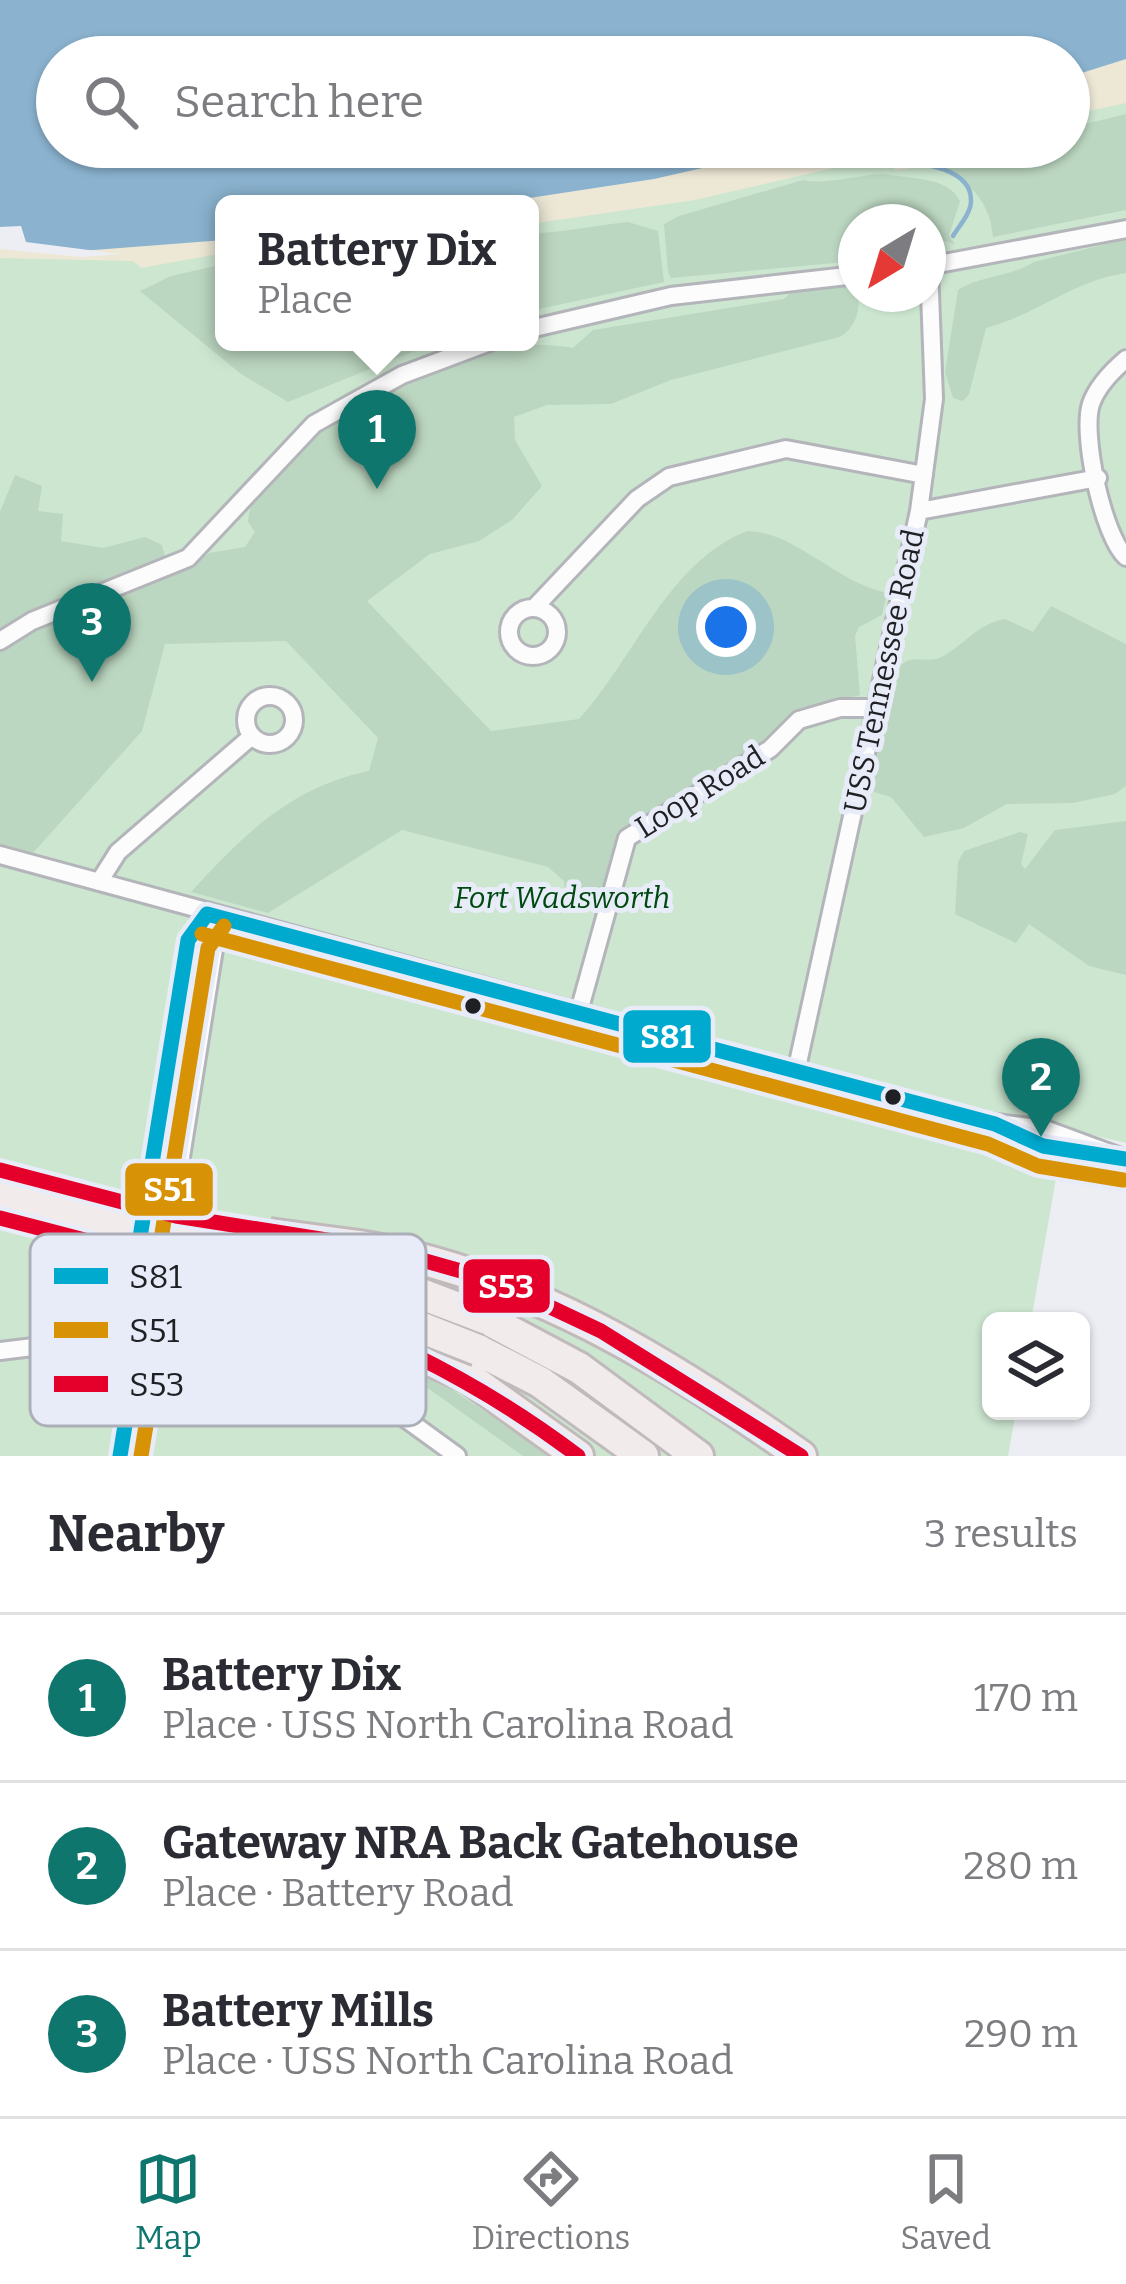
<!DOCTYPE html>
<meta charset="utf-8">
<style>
:root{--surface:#fff;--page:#f7f7f7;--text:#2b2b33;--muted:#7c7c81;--line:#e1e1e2;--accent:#0f766e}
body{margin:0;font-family:Bitter,serif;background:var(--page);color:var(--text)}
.controls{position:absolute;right:36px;bottom:36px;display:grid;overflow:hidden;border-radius:18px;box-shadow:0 3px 9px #0004}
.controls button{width:108px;height:108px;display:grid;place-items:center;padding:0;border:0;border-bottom:3px solid var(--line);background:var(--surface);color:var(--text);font:60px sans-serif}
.compass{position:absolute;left:838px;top:204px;width:108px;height:108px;border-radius:50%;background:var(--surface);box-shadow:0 3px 9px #0004;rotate:218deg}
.you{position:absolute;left:726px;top:627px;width:42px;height:42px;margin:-30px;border:9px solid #fff;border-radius:50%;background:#1a73e8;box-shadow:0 0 0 18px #1a73e833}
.badge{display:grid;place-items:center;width:78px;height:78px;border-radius:50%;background:var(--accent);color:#fff;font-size:39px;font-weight:700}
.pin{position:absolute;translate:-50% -99px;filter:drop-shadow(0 3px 6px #0008)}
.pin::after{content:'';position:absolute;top:63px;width:42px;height:36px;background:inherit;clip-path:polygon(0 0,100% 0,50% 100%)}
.popup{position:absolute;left:215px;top:195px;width:324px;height:156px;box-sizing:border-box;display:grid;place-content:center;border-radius:18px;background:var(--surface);filter:drop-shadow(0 3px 9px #0005);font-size:39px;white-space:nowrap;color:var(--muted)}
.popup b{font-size:45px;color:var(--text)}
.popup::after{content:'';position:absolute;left:50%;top:100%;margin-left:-24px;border:24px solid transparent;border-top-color:var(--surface)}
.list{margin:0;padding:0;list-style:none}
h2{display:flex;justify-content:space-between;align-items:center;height:156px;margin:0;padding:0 48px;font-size:51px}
h2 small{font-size:39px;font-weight:400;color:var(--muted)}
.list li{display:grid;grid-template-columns:78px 1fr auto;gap:36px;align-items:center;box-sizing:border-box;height:168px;padding:0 48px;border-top:3px solid var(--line)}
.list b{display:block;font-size:45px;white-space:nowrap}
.list p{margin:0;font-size:39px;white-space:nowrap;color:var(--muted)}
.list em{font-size:39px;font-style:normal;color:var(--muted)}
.icon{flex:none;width:66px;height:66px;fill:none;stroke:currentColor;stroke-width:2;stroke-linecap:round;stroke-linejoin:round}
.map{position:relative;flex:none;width:1126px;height:1456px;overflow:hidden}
.search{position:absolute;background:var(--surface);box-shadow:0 3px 9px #0004;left:36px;right:36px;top:36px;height:132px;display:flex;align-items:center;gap:30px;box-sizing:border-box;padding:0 42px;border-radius:66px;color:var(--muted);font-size:45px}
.sheet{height:660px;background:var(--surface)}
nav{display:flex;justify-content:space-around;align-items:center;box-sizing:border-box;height:168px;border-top:3px solid var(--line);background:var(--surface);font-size:33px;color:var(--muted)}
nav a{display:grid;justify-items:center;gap:6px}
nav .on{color:var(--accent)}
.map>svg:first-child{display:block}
</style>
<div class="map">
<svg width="1126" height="1456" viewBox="0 0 1126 1456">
<rect width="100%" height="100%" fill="#eceef4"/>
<!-- green -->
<path fill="#cce6d0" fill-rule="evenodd" d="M1126 59V1143L1070 1130 1060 1156 1031 1321H991V1411H1016L1008 1456H0V242L224 240V342H530V204L795 147H1069V77ZM856 222H928V294H856Z"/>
<!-- forest -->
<path fill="#bcd7c1" d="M1126 114V210L993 237C990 196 962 177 930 159L980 147H1069V128Z
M883 174C909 179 948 176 960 201L949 236 955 244 928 237V222H856V261L671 278 668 272 664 224 679 216 803 180C827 185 856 175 883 174Z
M628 222 658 231 664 282 530 311V234C563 232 593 226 628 222Z
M1126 239V273C1071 281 1041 313 986 328L969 394 963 401 953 398 945 372 958 290C982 275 1011 277 1034 262Z
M224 264V342H437L288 402 241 374 140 291 171 276Z
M844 285 856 291C863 306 855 330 839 337L671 380 611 404 547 405 514 417 515 440 542 486 512 520 479 541 430 554 367 601 491 731 579 719C635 658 667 563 747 531 796 532 835 582 887 593L882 615 859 627 855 636 860 695 792 716 766 745 632 821 623 831 601 905 566 897 564 881 548 867 402 830 268 913 191 892C243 835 291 787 369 771L378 738 286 641 165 644 142 731 33 853 0 849V651L30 630 195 564 209 553 245 547 255 532 248 522C253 443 431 362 499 346 511 343 560 345 573 348L593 330 784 299 795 288Z
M15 475 42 486 38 511 63 514 61 541 103 548 145 537 162 545 166 560 0 631V512Z
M1051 606 1126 644V786L1115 794 1073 803 1007 804 964 828 924 837 891 797 867 790 890 681 899 678 900 666C914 652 928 666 945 655 967 642 978 624 1005 619L1033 632Z
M1126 821V975L1089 966 1029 924 1016 943 955 914 958 862 964 851 1020 832 1028 834 1021 864 1025 869 1055 830Z
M300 1315 439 1381 552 1456H523L429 1389 292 1337Z"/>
<!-- sand -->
<path fill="#ede8d6" d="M1126 0V103L1069 115V57H767Z
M0 143 924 147 913 151 931 166 896 170 877 158 695 200 530 224V204H224V253L141 268 133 261 0 258Z"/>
<!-- water -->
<path fill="#8bb3cf" d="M0 0H1126V59L1069 77V57H57V147H795L654 179 490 204H224V240L81 251 0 243Z"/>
<!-- pier -->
<path fill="#eceef4" d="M21 226 26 242 120 254 81 257 0 249V227Z"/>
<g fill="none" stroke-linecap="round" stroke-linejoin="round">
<!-- stream -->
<path stroke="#8bb3cf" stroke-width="4.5" d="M896 147 891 156 898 164C921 161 972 169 971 201 971 213 959 226 953 236"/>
<!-- minor casing -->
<g stroke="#b4b5ba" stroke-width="22">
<path id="minor" d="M928 266 1126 229
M530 329 671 296 856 275
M1126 359C1112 371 1097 386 1091 404 1081 434 1103 536 1126 557
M919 511 1098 478
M534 608 637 499 669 477 786 449 924 475
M509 632a24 24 0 1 1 48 0a24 24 0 1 1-48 0Z
M0 641 32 621 188 558 314 424 402 375 490 342
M246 720a24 24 0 1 1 48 0a24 24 0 1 1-48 0Z
M0 855 980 1121 1045 1129 1126 1159
M99 882 118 852 252 736
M578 1015 627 838 770 749 799 720 840 708H873
M796 1072 919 511 934 399 929 266
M1000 1128 1043 1146 1090 1152
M139 1339 127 1318 188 940 207 914
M0 1351 106 1338 165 1341 380 1400 457 1456
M120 1456 139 1339 155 1321 214 949 207 914"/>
</g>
<!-- motorway casing -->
<g stroke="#c1babc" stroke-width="36">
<path id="motorway" d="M359 1246C522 1272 668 1362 801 1456
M338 1319 468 1377 578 1456
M487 1319 579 1368 698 1456
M478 1350 540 1382 643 1456"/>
</g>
<!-- minor -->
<use href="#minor" stroke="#fcfcfd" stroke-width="16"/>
<!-- motorway -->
<use href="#motorway" stroke="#f2ebeb" stroke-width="30"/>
<!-- motorway-bridge casing -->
<g stroke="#c1babc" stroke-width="36" stroke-linecap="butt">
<path id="motorway-bridge" d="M0 1181 408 1289 487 1319
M0 1209 402 1320 478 1350
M269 1234 359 1246"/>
</g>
<!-- motorway-bridge -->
<use href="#motorway-bridge" stroke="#f2ebeb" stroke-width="30"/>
<!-- bus-1 casing -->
<g stroke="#e8ecf8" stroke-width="24">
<path id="bus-1" d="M207 914 995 1124 1043 1146 1126 1159
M120 1456 139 1339 127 1318 188 940 207 914"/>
</g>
<!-- bus-2 casing -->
<g stroke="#e8ecf8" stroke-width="24">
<path id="bus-2" d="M202 934 988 1144 1038 1166 1123 1180
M141 1456 160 1340 149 1314 208 948 224 926"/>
</g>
<!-- bus-3 casing -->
<g stroke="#e8ecf8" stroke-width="24">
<path id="bus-3" d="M0 1170 176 1216 383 1249 493 1280 601 1331 801 1456
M0 1218C214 1273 399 1320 578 1456"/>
</g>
<!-- bus-1 -->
<use href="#bus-1" stroke="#00a9ce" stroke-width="15"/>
<!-- bus-2 -->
<use href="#bus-2" stroke="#d79205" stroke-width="15"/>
<!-- bus-3 -->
<use href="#bus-3" stroke="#e4002b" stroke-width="15"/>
</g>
<!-- markers -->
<g fill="#1f2024" stroke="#e8ecf8" stroke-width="4.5">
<circle cx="473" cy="1006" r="10"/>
<circle cx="893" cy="1097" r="10"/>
</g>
<g text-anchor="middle" stroke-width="10" stroke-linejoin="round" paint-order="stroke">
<!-- street labels -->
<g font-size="30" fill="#1f2024" stroke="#e8ecf8">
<text transform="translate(884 671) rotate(-78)" y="10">USS Tennessee Road</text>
<text transform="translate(700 792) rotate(-32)" y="10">Loop Road</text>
</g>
<!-- park labels -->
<g font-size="30" font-style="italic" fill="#004a11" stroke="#e8ecf8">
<text x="562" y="908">Fort Wadsworth</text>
</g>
</g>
<!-- legend -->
<rect x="30" y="1234" width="396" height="192" rx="18" fill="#e8ecf8" stroke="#acafb8" stroke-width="3"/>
<rect x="54" y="1268" width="54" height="16" fill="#00a9ce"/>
<rect x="54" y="1322" width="54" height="16" fill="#d79205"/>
<rect x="54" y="1376" width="54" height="16" fill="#e4002b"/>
<g font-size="33" fill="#1f2024">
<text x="129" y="1288">S81</text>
<text x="129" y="1342">S51</text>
<text x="129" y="1396">S53</text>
</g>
<g stroke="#e8ecf8" stroke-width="4.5">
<rect x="621" y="1008" width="92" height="57" rx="12" fill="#00a9ce"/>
<rect x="123" y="1161" width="92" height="57" rx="12" fill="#d79205"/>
<rect x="461" y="1257" width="91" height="58" rx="12" fill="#e4002b"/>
</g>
<g font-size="33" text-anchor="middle" font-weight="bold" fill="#fff">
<text x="667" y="1048">S81</text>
<text x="169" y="1201">S51</text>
<text x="506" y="1298">S53</text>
</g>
</svg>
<div class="controls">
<button><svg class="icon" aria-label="layers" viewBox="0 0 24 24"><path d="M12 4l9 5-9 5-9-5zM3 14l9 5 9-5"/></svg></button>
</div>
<svg class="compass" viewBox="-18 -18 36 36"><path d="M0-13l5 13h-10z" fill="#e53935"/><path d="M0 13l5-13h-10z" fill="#7c7c81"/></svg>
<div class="you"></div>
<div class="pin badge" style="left:377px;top:489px">1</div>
<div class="popup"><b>Battery Dix</b>Place</div>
<div class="pin badge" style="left:1041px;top:1137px">2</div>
<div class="pin badge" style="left:92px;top:682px">3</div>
<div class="search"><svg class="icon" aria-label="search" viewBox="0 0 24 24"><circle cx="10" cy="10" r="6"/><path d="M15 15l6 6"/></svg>Search here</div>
</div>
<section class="sheet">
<h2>Nearby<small>3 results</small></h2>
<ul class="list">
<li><span class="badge">1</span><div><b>Battery Dix</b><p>Place · USS North Carolina Road</p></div><em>170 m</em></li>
<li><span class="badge">2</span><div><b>Gateway NRA Back Gatehouse</b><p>Place · Battery Road</p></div><em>280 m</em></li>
<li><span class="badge">3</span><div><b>Battery Mills</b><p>Place · USS North Carolina Road</p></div><em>290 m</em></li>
</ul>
</section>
<nav>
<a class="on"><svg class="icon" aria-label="map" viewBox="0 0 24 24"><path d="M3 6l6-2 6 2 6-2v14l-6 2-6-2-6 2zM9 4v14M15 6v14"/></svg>Map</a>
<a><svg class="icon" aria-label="directions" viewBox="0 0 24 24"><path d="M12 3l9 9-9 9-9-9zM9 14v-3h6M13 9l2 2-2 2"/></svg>Directions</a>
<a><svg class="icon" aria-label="saved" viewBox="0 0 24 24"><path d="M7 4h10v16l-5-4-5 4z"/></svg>Saved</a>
</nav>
